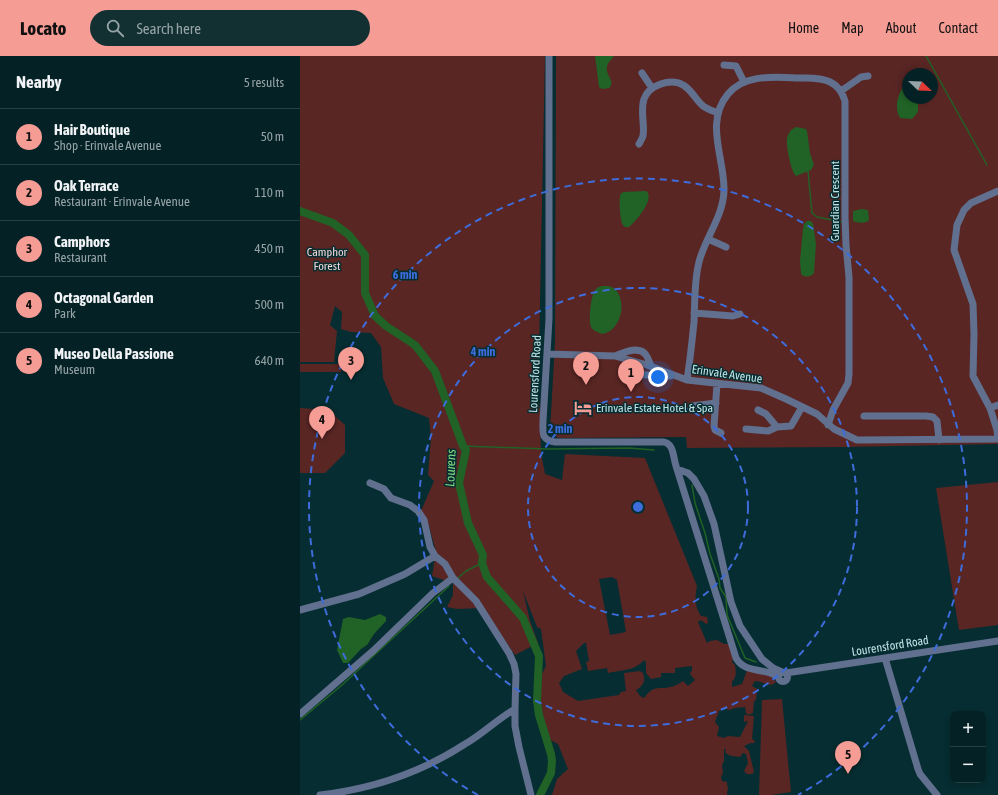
<!DOCTYPE html>
<meta charset="utf-8">
<style>
:root{--surface:#042225;--page:#122f32;--text:#f1f3f6;--muted:#97a4a7;--line:#253f42;--accent:#f59c95}
body{margin:0;font-family:"Asap Condensed",sans-serif;background:var(--page);color:var(--text)}
.controls{position:absolute;right:12px;bottom:12px;display:grid;overflow:hidden;border-radius:8px;box-shadow:0 2px 6px #0003}
.controls button{width:36px;height:36px;display:grid;place-items:center;padding:0;border:0;border-bottom:1px solid var(--line);background:var(--surface);color:var(--text);font:20px sans-serif}
.compass{position:absolute;left:602px;top:12px;width:36px;height:36px;border-radius:50%;background:var(--surface);box-shadow:0 2px 6px #0003;rotate:113deg}
.you{position:absolute;left:358px;top:321px;width:14px;height:14px;margin:-10px;border:3px solid #fff;border-radius:50%;background:#1a73e8;box-shadow:0 0 0 6px #1a73e833}
.badge{display:grid;place-items:center;width:26px;height:26px;border-radius:50%;background:var(--accent);color:#111;font-size:13px;font-weight:700}
.pin{position:absolute;translate:-50% -33px;filter:drop-shadow(0 1px 2px #0008)}
.pin::after{content:'';position:absolute;top:21px;width:14px;height:12px;background:inherit;clip-path:polygon(0 0,100% 0,50% 100%)}
.list{margin:0;padding:0;list-style:none}
h2{display:flex;justify-content:space-between;align-items:center;height:52px;margin:0;padding:0 16px;font-size:17px}
h2 small{font-size:13px;font-weight:400;color:var(--muted)}
.list li{display:grid;grid-template-columns:26px 1fr auto;gap:12px;align-items:center;box-sizing:border-box;height:56px;padding:0 16px;border-top:1px solid var(--line)}
.list b{display:block;font-size:15px;white-space:nowrap}
.list p{margin:0;font-size:13px;white-space:nowrap;color:var(--muted)}
.list em{font-size:13px;font-style:normal;color:var(--muted)}
.icon{flex:none;width:22px;height:22px;fill:none;stroke:currentColor;stroke-width:2;stroke-linecap:round;stroke-linejoin:round}
.map{position:relative;flex:none;width:698px;height:739px;overflow:hidden}
header{display:flex;align-items:center;gap:24px;box-sizing:border-box;height:56px;padding:0 20px;background:var(--accent);color:#111}
header strong{font-size:19px}
nav{display:flex;gap:22px;margin-inline-start:auto;font-size:14px}
.search{width:280px;height:36px;background:var(--page);display:flex;align-items:center;gap:10px;box-sizing:border-box;padding:0 14px;border-radius:22px;color:var(--muted);font-size:15px}
main{display:flex}
aside{flex:1;background:var(--surface)}
.map>svg:first-child{display:block}
</style>
<header>
<strong>Locato</strong>
<div class="search"><svg class="icon" aria-label="search" viewBox="0 0 24 24"><circle cx="10" cy="10" r="6"/><path d="M15 15l6 6"/></svg>Search here</div>
<nav><a>Home</a><a>Map</a><a>About</a><a>Contact</a></nav>
</header>
<main>
<aside>
<h2>Nearby<small>5 results</small></h2>
<ul class="list">
<li><span class="badge">1</span><div><b>Hair Boutique</b><p>Shop · Erinvale Avenue</p></div><em>50 m</em></li>
<li><span class="badge">2</span><div><b>Oak Terrace</b><p>Restaurant · Erinvale Avenue</p></div><em>110 m</em></li>
<li><span class="badge">3</span><div><b>Camphors</b><p>Restaurant</p></div><em>450 m</em></li>
<li><span class="badge">4</span><div><b>Octagonal Garden</b><p>Park</p></div><em>500 m</em></li>
<li><span class="badge">5</span><div><b>Museo Della Passione</b><p>Museum</p></div><em>640 m</em></li>
</ul>
</aside>
<div class="map">
<svg width="698" height="739" viewBox="0 0 698 739">
<rect width="100%" height="100%" fill="#062d31"/>
<!-- green -->
<path fill="#592624" fill-rule="evenodd" d="M0 0H245L238 345 240 353 241 397 245 418 262 424 265 398 345 402 397 530C395 541 394 550 401 560L407 561 408 567 406 568 401 564 398 566 407 587 410 585 417 584 424 588H429L433 603 432 606 435 609C436 616 437 620 432 626V631L442 628 447 614 471 620 476 626C469 633 464 625 455 625L452 630 457 633 456 644 454 645 453 657 448 659 446 657 445 651 435 652 429 654 424 652 419 655 415 666 419 671 417 680 424 682 428 680 440 681 448 665 444 666V659L454 660 452 683 454 684 455 687H451L444 690 449 695 454 716 452 718H447L444 715 448 707 446 698 443 697 440 701C435 700 429 701 425 696L426 693H424V705L422 709 423 717 421 721 422 725 427 726V729L428 731 427 739H252L257 723 268 713 258 688 250 684 244 664 241 648V620L246 610 241 573 237 571 223 535 230 565 238 587 215 599 182 552 157 553 147 551 153 539V527L132 520 136 496 129 470 121 455 134 425 128 419 131 382 129 362 94 348 83 322 81 291 71 277 51 276 41 273 42 256 35 250 30 269 37 275 34 306H0ZM312 521 317 524 326 576 310 579 299 523ZM284 587H286L289 605 286 606 288 615 307 612 308 617C321 614 335 615 344 604L346 606V617L351 623 361 621V617H375V612L392 610V614L390 618 395 624 388 630 383 625C380 627 377 629 374 630 359 635 355 627 344 642L340 640 336 634C343 630 346 625 343 617L340 615 324 617 326 635 321 636 319 639 278 645 263 636 259 627 264 620 282 613 276 595Z
M256 0H698V388L546 391 387 392 386 381 258 382 250 375 255 287ZM608 18H632V42H608Z
M0 308H41V316H0Z
M0 352 28 354 45 369V397L25 417H0Z
M698 426V569L659 574 636 432Z
M482 643 491 736 471 739H459L462 644Z"/>
<!-- water -->
<path fill="#216226" d="M295 0H314C312 3 307 7 307 11 305 19 316 25 309 32L302 33 299 31Z
M608 25V42H618V56L612 63 600 62C593 50 599 34 608 25Z
M496 71 506 73 507 75 510 97 514 109 511 114 496 120C491 116 486 90 487 83 487 80 489 77 491 74Z
M346 135 348 137C352 147 336 165 329 171 326 171 325 172 323 169 320 166 319 145 320 140 321 137 321 137 324 136Z
M562 153 568 154 569 164C566 168 557 167 553 165V155Z
M507 165H511L513 168 516 188 514 217C511 221 505 222 501 218L500 205 503 173 504 168Z
M307 230C327 231 327 273 302 278 298 276 293 275 291 271 288 265 291 239 295 234 298 230 302 230 307 230Z
M80 558 86 561V565L74 578 67 589 61 593 48 607H43L37 594 43 563 49 561 65 564Z"/>
<g fill="none" stroke-linecap="round" stroke-linejoin="round">
<!-- stream -->
<path stroke="#216226" stroke-width="1.5" d="M626 0 687 109
M508 115 512 157 517 161 542 166
M163 390 247 393 329 392 354 394
M392 429 395 447 405 477 410 498 419 523 420 532 426 541 427 559 445 602 456 606
M158 522 166 515 182 507
M0 664 42 629 149 530"/>
<!-- river -->
<path stroke="#216226" stroke-width="8" d="M0 155 33 167 49 179 65 199V237L75 260 86 270 115 289 135 315 163 390 166 394 159 427 168 467 183 499 182 507 187 521 223 562 239 600 237 645 239 659 251 698 252 705 251 717 240 739"/>
<!-- minor -->
<path stroke="#61708f" stroke-width="7" d="M249 0V263L243 365C243 377 241 384 255 386H363C374 387 373 401 376 410L436 602C445 618 464 611 478 621
M424 9 436 10 444 26
M342 17 352 32
M541 35 561 21 568 20
M339 88C340 86 342 83 343 80 345 68 340 55 344 43 349 29 370 22 383 29 391 33 395 43 402 49 406 53 413 55 418 57
M408 183 426 191
M394 257 433 260 440 258
M247 298 315 300 347 309 387 324 461 332 486 343 517 358 534 373 557 384 698 383
M315 300C323 297 339 289 346 299 349 303 349 307 352 311
M326 309C335 322 355 319 370 320
M387 324C390 305 392 286 394 266 395 246 394 226 399 206 405 182 423 161 424 135 425 103 404 67 428 38 446 16 480 22 505 22 525 22 539 25 545 45V161L546 189 549 221V318L548 327 533 354 528 369
M417 328 414 370 415 374 421 377
M392 350 416 347
M690 352 698 349
M458 354 466 358 477 371
M564 360H626L633 361 637 365 639 384
M446 373 468 375 477 371 491 370 502 351
M698 383 697 374 690 352 673 320 674 278 673 248 654 194 657 169 664 154 671 147 698 135
M377 413 388 417 394 423 404 440 414 468 431 546 440 570 462 603 473 612 482 616
M70 427 84 433 91 442 110 449 118 455 124 464 130 491 135 500 145 508 153 522 176 545 209 597 214 608 216 618 215 653
M0 554 59 538 105 518 135 500
M585 602 618 713 620 718 637 739
M478.5 621a4.5 4.5 0 1 1 9 0a4.5 4.5 0 1 1-9 0Z
M486 617 698 585
M0 658 73 595 133 537 153 522
M20 739C72 733 122 716 165 688 183 678 197 663 215 653V670L219 691 231 739"/>
</g>
<!-- distance rings -->
<g fill="none" stroke="#3e6cdb" stroke-width="2" stroke-dasharray="7 5">
<circle cx="338" cy="451" r="110"/>
<circle cx="338" cy="451" r="219"/>
<path d="M178 739A329 329 0 1 1 498 739"/>
</g>
<!-- icons -->
<defs>
<g id="hotel-bare" transform="scale(1.38)"><path d="M-6-4.5h1.5V1H6V5H4.5V3h-9V5H-6ZM-4 0a1.8 1.8 0 1 1 3.6 0ZM.5 0V-2.5h3Q6-2.5 6 0Z" fill="#f59c95" stroke="#062d31" stroke-width="2.5" paint-order="stroke"/></g>
</defs>
<g fill-rule="evenodd">
<use href="#hotel-bare" x="283" y="352"/>
</g>
<g text-anchor="middle" stroke-width="3" stroke-linejoin="round" paint-order="stroke">
<!-- street labels -->
<g font-size="12" fill="#c1e3e6" stroke="#062d31">
<text transform="translate(535 145) rotate(-90)" y="4">Guardian Crescent</text>
<text transform="translate(235 318) rotate(-87)" y="4">Lourensford Road</text>
<text transform="translate(427 318) rotate(8)" y="4">Erinvale Avenue</text>
<text transform="translate(590 590) rotate(-9)" y="4">Lourensford Road</text>
</g>
<!-- park labels -->
<g font-size="12" fill="#f1d7d5" stroke="#062d31">
<text x="27" y="200">Camphor<tspan x="27" dy="14">Forest</tspan></text>
</g>
<!-- poi labels -->
<g font-size="12" fill="#c1e3e6" stroke="#062d31" text-anchor="start">
<text x="296" y="356">Erinvale Estate Hotel &amp; Spa</text>
</g>
<!-- water labels -->
<g font-size="13" font-style="italic" fill="#81d783" stroke="#062d31">
<text transform="translate(150 412) rotate(-88)" y="5">Lourens</text>
</g>
</g>
<circle cx="338" cy="451" r="6" fill="#3e6cdb" stroke="#062d31" stroke-width="2"/>
<g font-size="12" text-anchor="middle" font-weight="bold" fill="#3e6cdb" stroke="#062d31" stroke-width="3" stroke-linejoin="round" paint-order="stroke">
<text x="105" y="223">6 min</text>
<text x="183" y="300">4 min</text>
<text x="260" y="377">2 min</text>
</g>
</svg>
<div class="controls">
<button>+</button>
<button>−</button>
</div>
<svg class="compass" viewBox="-18 -18 36 36"><path d="M0-13l5 13h-10z" fill="#e53935"/><path d="M0 13l5-13h-10z" fill="#97a4a7"/></svg>
<div class="you"></div>
<div class="pin badge" style="left:331px;top:336px">1</div>
<div class="pin badge" style="left:286px;top:329px">2</div>
<div class="pin badge" style="left:51px;top:324px">3</div>
<div class="pin badge" style="left:22px;top:383px">4</div>
<div class="pin badge" style="left:548px;top:718px">5</div>
</div>
</main>
